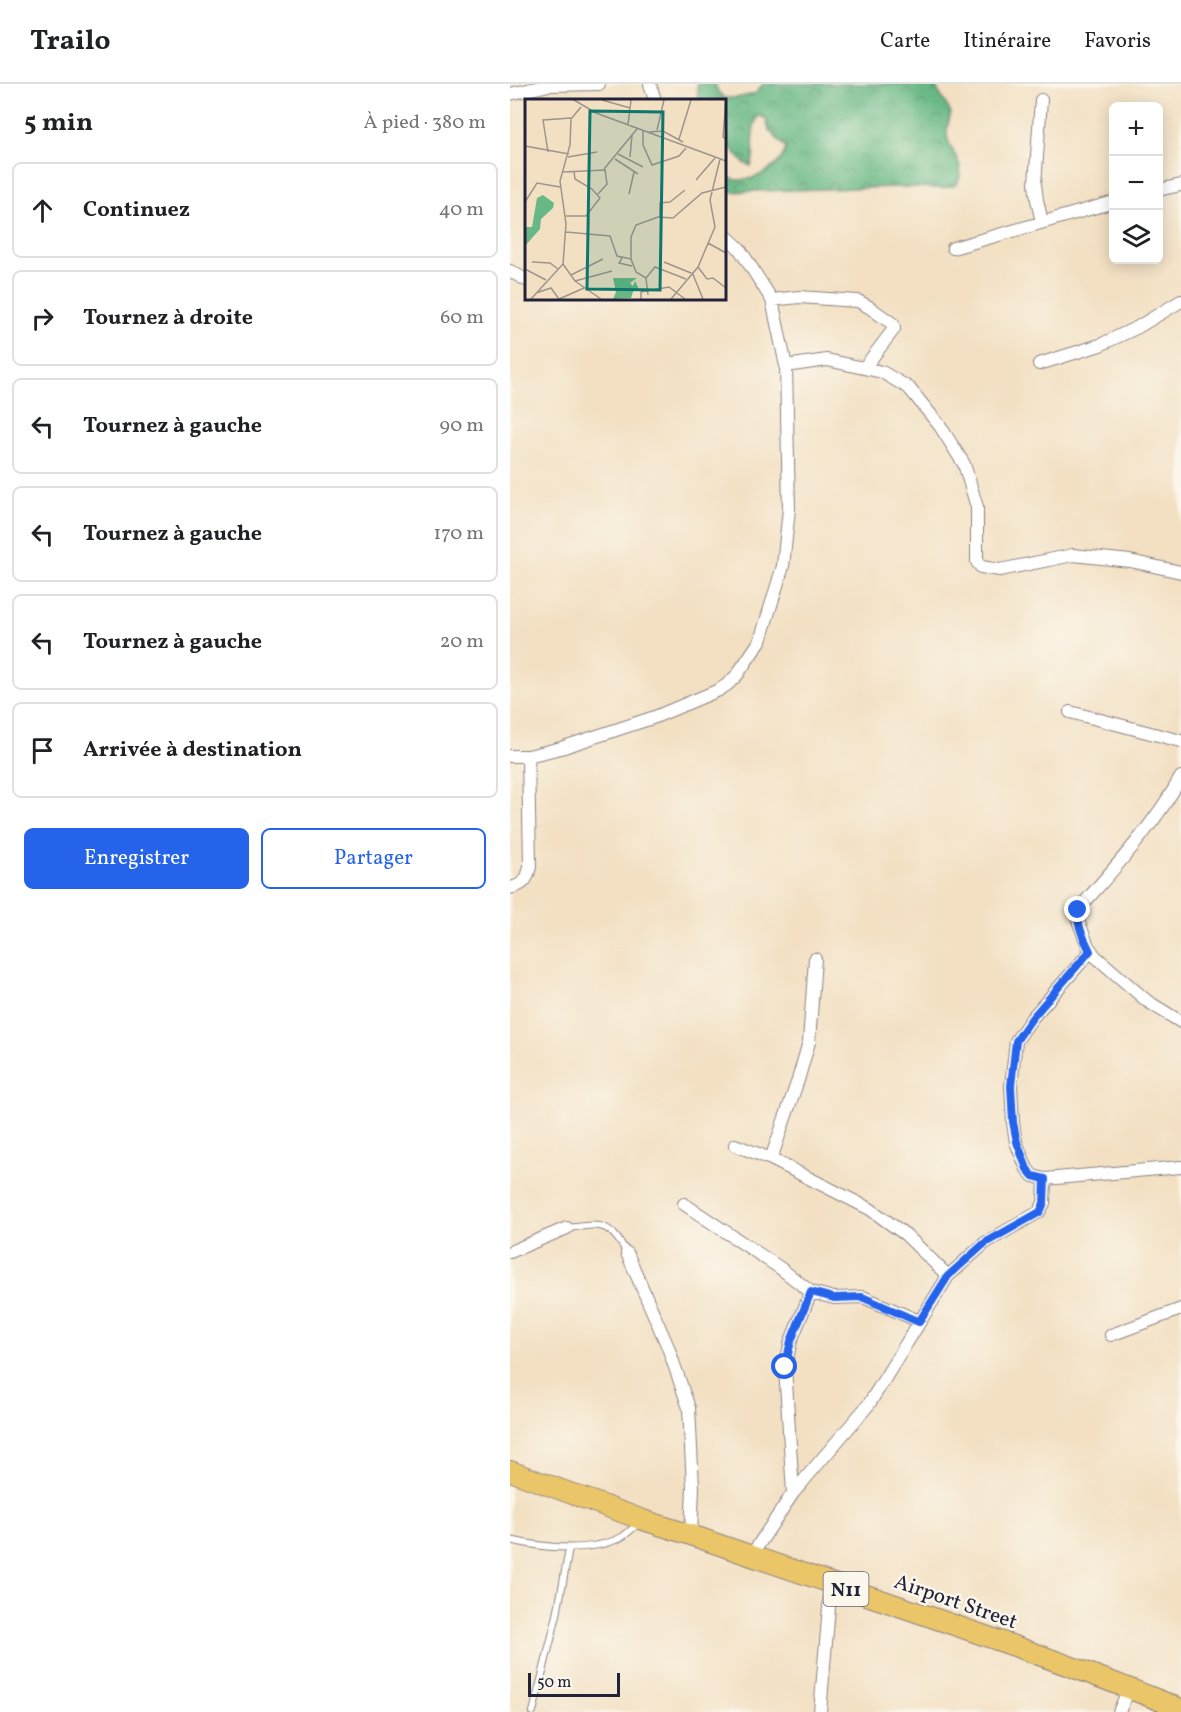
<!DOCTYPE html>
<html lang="fr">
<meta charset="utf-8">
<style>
:root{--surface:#fff;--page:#f6f6f6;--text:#202124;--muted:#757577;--line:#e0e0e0;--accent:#2563eb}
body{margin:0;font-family:Vollkorn,serif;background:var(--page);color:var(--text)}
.controls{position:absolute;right:18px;top:18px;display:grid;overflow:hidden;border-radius:9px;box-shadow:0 3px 15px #0003}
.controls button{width:54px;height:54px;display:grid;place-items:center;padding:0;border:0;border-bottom:2px solid var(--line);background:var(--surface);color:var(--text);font:30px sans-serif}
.scale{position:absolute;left:18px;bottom:15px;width:92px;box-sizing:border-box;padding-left:6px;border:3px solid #22223b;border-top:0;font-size:16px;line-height:21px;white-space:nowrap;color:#22223b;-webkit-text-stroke:4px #fbf7ec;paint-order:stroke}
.stop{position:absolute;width:18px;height:18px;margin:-14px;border:4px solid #2563eb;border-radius:50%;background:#fff}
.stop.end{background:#2563eb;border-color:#fff;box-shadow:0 2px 6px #0008}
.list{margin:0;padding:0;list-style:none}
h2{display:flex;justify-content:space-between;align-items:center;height:78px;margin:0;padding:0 24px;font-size:26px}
h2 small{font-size:20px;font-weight:400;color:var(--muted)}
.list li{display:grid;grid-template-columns:39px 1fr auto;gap:18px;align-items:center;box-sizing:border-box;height:96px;margin:0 12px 12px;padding:0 12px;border:2px solid var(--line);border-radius:9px}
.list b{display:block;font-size:22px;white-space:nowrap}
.list em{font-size:20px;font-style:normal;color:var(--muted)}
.actions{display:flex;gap:12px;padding:18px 24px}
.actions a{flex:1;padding:14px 0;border:2px solid var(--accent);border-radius:9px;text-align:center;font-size:21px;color:var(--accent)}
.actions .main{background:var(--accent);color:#fff}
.icon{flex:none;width:33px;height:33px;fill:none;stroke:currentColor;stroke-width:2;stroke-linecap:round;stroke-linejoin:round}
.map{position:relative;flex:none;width:671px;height:1628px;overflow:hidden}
header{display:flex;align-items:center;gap:36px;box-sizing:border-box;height:84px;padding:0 30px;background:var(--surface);border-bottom:2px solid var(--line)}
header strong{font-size:28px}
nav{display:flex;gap:33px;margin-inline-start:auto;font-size:21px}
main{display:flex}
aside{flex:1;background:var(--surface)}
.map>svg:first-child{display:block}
</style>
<header>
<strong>Trailo</strong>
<nav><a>Carte</a><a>Itinéraire</a><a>Favoris</a></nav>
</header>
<main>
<aside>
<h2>5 min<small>À pied · 380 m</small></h2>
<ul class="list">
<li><svg class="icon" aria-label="ahead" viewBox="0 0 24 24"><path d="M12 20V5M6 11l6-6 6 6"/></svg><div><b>Continuez</b></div><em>40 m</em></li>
<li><svg class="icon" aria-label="right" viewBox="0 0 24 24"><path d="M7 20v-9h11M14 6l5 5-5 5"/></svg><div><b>Tournez à droite</b></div><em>60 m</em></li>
<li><svg class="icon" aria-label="left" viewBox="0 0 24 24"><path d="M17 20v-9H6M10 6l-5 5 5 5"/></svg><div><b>Tournez à gauche</b></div><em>90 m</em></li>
<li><svg class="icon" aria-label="left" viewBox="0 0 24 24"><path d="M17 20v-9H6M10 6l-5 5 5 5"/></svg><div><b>Tournez à gauche</b></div><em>170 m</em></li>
<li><svg class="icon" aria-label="left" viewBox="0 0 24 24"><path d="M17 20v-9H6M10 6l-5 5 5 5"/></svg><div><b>Tournez à gauche</b></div><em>20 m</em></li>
<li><svg class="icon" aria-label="arrive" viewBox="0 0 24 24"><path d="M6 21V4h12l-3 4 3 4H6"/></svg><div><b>Arrivée à destination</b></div></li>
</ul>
<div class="actions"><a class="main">Enregistrer</a><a>Partager</a></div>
</aside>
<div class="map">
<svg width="671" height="1628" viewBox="0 0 671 1628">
<defs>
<pattern id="forest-crowns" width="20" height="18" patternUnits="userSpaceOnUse" patternTransform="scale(1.5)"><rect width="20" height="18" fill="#67b884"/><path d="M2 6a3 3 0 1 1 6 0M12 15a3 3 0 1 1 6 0" fill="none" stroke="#54956d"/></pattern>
</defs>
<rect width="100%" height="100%" fill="#fbf7ec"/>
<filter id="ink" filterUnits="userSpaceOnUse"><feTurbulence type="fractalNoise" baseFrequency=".0167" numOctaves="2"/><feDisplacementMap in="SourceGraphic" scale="12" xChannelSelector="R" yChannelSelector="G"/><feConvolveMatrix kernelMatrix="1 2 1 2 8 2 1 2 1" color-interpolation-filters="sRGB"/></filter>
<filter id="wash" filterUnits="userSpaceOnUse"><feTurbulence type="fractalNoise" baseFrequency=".008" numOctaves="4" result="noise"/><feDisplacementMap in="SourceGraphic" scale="24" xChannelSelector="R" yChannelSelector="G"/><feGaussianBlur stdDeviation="1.35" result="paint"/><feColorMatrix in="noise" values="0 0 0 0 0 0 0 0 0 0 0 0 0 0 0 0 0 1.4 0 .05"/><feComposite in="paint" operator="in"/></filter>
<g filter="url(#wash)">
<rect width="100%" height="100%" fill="#f3e0c3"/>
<!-- forest -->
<path fill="url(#forest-crowns)" stroke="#446d60" stroke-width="1.5" d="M187 0H205L208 8 214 14H226L245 10 253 0H424L441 29C439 37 436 44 437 52 440 70 459 81 446 101L434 104 385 103 215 108V92C219 93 225 96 229 96 248 96 272 82 276 64L259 46 256 35 249 31C237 48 248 65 241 82L234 79 215 57 214 16H188Z"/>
</g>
<g filter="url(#ink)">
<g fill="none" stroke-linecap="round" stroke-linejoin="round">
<!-- service casing -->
<g stroke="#8a817f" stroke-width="8">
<path id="service" d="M57 1144C93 1140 98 1137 117 1169
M0 1456C33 1464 81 1469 112 1453 118 1449 124 1443 130 1438
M23 1628 47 1531 59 1465"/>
</g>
<!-- minor casing -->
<g stroke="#8a817f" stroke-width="14">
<path id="minor" d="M140 0 145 16
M0 10 39 1 89 0
M531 16 525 100 527 116 532 138
M648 106 671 101
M443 164 604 118
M0 187 16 196
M262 216 289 213 348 217 359 223 383 240 384 245 354 284
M529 280 590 261 628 243 671 217
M276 282 317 276 372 288 399 304 430 342 454 380 467 423V478L471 483 490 486 563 471 620 477 671 488
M560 628 671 657
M0 672H18L51 664 145 633 209 606 218 600 227 591 250 557 273 482 279 425 276 282 262 216 229 164 214 150
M671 693C644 742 605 783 568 826L567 832 569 839 578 862 585 872 637 917 671 938
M0 804C13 801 17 797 20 783L18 672
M581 867 522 934 506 957 501 1002 503 1039 506 1058 517 1085 523 1092 535 1095 671 1083
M225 1061 261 1075 360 1125 396 1151 438 1192
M261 1075 288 996 299 958 305 875
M174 1120 270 1184 301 1208 324 1214 353 1213 409 1237
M0 1168 57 1144
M117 1169 158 1263 179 1324 183 1403 181 1451
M601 1251 671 1225
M283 1409 275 1283 281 1257 301 1208
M241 1472 283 1409 359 1320 438 1192 475 1159 529 1128 534 1119 535 1095
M310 1628 321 1500
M609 1628 619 1604"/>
</g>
<!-- trunk casing -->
<g stroke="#8a817f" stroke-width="22">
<path id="trunk" d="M0 1387 133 1436 181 1451C344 1508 510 1560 671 1625"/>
</g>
<!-- service -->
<use href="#service" stroke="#fff" stroke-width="6"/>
<!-- minor -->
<use href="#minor" stroke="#fff" stroke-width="12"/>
<!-- trunk -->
<use href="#trunk" stroke="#ebc669" stroke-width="20"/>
</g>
</g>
<g fill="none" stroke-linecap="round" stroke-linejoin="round" filter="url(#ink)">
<!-- route -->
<path stroke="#2563eb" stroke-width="8" d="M275 1283 281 1257 301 1208 324 1214 352 1213 409 1238 438 1192 475 1159 530 1128 534 1119 535 1095 523 1092 517 1085 507 1058 503 1038 501 1002 506 957 522 934 580 867C574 855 566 839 568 826"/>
</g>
<g text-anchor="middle" stroke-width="5" stroke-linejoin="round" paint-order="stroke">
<!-- shield labels -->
<rect fill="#fbf7ec" stroke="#636270" stroke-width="1.5" x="313.5" y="1488" width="45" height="34" rx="4.5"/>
<g font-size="20" font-weight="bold" fill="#22223b">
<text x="336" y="1512">N11</text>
</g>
<!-- street labels -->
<g font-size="21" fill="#22223b" stroke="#fbf7ec">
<text transform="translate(446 1517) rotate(19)" y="7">Airport Street</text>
</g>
</g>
<!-- overview -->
<g transform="translate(15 15)">
<rect width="201" height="201" fill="#f3e0c3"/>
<path d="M18 96 29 104 28 109 16 120 15 130 0 147V128H7L12 99ZM88 179H112L105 184 108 187 110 182 115 192 109 190 106 199 88 200 91 193Z" fill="#67b884"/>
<path fill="none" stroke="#9f948d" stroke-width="1.5" d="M49 1 71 14 201 62M77 1 105 9M201 1 198 38 201 40M103 26 106 1M132 31 139 1M118 32V46L127 66 154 57 161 49M124 33 138 32 158 43M154 40 166 1M0 47 44 55M23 53 18 21 46 19M93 55 118 68M43 58 72 53M105 58 107 36M90 60 113 75M79 70 112 30M38 73 80 71 82 85 73 95M171 81 190 59M104 95 109 73M0 103 12 84 35 88M41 117H61L75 99 67 90 50 80 49 72M135 118V104L145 103 160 91M41 133 85 137 92 157 106 160M183 144 201 154M97 159 94 164 107 167M7 163 25 164 33 170M139 163 166 174M38 165 50 182 76 200M173 168 182 180 188 179 201 189M0 170 21 181M167 173 178 200M46 176 78 160M121 179 130 168 161 180M50 182 87 172M11 194 26 189 34 200 59 189M123 196 121 179 111 173 106 160V138L111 126 133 118 148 119 177 94 201 88M6 200 38 165 41 125 35 82 45 46 46 20 56 8M116 200V193L144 188 160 200M146 200 173 168 190 128 185 101 195 60"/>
<path fill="#0f766e" fill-opacity="0.15" stroke="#0f766e" stroke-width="3" d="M65 12 138 13 135 191 62 190Z"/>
<rect width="201" height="201" fill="none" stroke="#22223b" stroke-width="3"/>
</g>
</svg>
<div class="controls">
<button>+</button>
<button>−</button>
<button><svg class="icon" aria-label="layers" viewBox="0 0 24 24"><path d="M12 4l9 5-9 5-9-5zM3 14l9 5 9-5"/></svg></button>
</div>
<div class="scale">50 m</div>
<div class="stop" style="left:275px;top:1283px"></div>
<div class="stop end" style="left:568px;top:826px"></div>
</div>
</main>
